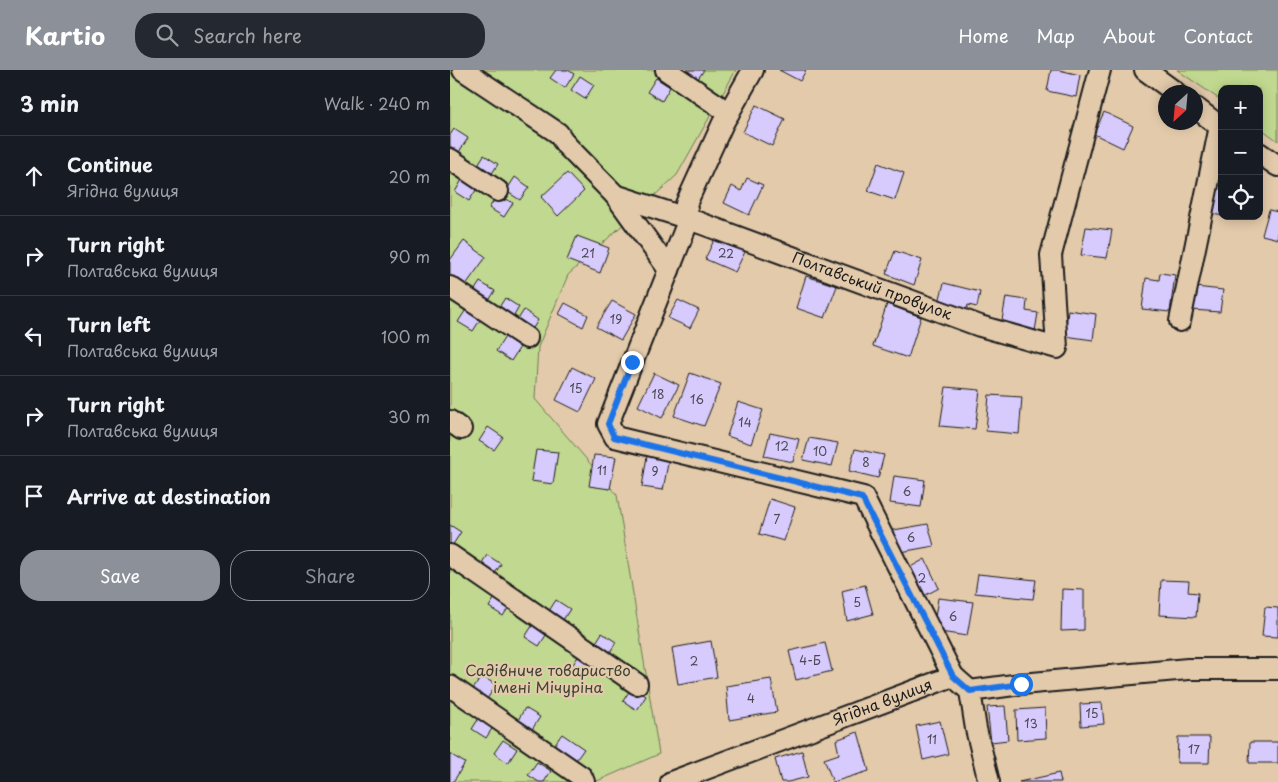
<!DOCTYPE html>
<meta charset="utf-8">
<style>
:root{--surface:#171b24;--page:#242831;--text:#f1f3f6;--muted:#9ea1a6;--line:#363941;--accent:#8c9099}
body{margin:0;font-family:"Playpen Sans",sans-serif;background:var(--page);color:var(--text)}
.controls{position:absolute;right:15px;top:15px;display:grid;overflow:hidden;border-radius:10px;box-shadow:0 2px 12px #0003}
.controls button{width:45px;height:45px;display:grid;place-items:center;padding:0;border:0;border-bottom:1px solid var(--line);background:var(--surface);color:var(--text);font:25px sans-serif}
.compass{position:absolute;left:708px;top:15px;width:45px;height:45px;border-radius:50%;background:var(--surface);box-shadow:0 2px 12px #0003;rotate:206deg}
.stop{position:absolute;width:15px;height:15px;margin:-11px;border:4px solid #1a73e8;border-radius:50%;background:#fff}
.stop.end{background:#1a73e8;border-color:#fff;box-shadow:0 1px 5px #0008}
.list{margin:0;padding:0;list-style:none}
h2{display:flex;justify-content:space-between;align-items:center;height:65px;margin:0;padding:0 20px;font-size:21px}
h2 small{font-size:16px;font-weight:400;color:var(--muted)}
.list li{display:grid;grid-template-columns:32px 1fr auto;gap:15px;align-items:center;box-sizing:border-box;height:80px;padding:0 20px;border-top:1px solid var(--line)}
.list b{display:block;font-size:19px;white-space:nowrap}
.list p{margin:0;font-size:16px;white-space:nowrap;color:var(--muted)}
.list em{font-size:16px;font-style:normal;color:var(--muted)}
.actions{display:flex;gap:10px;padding:15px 20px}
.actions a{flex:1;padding:11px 0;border:1px solid var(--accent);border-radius:20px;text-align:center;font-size:18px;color:var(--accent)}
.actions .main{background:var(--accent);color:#fff}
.icon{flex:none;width:28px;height:28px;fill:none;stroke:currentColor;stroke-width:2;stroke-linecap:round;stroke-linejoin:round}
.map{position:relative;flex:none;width:828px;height:712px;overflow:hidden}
header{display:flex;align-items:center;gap:30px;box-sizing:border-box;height:70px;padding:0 25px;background:var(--accent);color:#fff}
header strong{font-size:24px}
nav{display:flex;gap:28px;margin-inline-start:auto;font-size:18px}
.search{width:350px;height:45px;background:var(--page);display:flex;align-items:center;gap:12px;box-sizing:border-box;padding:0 18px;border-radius:20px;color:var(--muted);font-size:19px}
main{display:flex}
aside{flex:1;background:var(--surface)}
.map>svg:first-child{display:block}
</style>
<header>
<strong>Kartio</strong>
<div class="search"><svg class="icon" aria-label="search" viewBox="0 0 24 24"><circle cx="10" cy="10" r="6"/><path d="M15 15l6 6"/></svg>Search here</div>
<nav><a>Home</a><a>Map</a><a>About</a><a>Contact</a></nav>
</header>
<main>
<aside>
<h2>3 min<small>Walk · 240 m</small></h2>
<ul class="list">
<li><svg class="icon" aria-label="ahead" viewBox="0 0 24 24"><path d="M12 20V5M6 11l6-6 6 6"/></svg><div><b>Continue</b><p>Ягідна вулиця</p></div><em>20 m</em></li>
<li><svg class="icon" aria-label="right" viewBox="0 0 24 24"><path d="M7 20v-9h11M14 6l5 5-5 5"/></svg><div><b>Turn right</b><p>Полтавська вулиця</p></div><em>90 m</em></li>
<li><svg class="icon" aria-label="left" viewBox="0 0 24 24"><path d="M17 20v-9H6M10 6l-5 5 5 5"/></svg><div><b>Turn left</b><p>Полтавська вулиця</p></div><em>100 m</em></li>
<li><svg class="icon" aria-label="right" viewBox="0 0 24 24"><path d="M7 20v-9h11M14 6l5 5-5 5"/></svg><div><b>Turn right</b><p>Полтавська вулиця</p></div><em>30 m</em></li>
<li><svg class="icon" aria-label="arrive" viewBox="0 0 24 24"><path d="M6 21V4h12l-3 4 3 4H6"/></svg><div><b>Arrive at destination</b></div></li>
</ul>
<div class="actions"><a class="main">Save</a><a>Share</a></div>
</aside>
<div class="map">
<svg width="828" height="712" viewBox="0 0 828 712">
<rect width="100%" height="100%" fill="#e3caab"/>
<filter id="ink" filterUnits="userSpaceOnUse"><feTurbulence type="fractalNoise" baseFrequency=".02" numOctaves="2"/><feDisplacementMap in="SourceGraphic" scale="10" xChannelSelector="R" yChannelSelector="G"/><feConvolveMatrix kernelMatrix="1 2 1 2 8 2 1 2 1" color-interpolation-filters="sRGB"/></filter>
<g filter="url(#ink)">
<!-- green -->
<path fill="#c0d88f" stroke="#6e7a56" d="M0 0H286L227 105 118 205 88 277 85 329 167 425 209 684 145 712H0Z
M727 0H828V71L809 57V19H772V31Z"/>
<!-- building -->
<path fill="#d7cafc" stroke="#1c1c1c" d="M106 0H118L124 4 115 18 100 8Z
M233 0H254L245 13Z
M329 0H356L350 11Z
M601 0H609L630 5 626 27 597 21Z
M130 6 144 15 135 29 121 20Z
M206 8 220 17 212 31 197 22Z
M306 35 335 49 322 76 293 62Z
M654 42 683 56 673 78 644 64Z
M4 59 18 68 9 82 0 76V65Z
M34 85 48 94 39 108 25 99Z
M428 93 454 103 445 130 418 121Z
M117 103 134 121 108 146 91 127Z
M65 107 79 117 70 130 56 121Z
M13 108 28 117 19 131 5 122Z
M297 108 313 115 299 145 274 133 282 116 291 121Z
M764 111 772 113V146L756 142Z
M48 124 63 133 54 147 39 138Z
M819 140 828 142V169L812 165Z
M636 157 662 160 657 188 631 185Z
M267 164 297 178 285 202 255 189Z
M127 166 159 178 150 203 117 190Z
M14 171 36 187 15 216 0 205V190Z
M445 181 472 190 464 215 436 204Z
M710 203 725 205 720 242 692 239 696 208 709 210Z
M356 206 387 216 375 248 346 238Z
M30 212 45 221 36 235 21 226Z
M494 213 530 222 527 237 518 235 515 244 488 236Z
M745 217 773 220 770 242 742 240Z
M556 227 577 230 576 241 588 243 585 261 551 256Z
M55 228 69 237 61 251 46 242Z
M228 230 249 240 240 258 218 248Z
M162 231 186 244 171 270 146 257Z
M115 233 138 245 133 257 109 244Z
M437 234 471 247 458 288 423 276Z
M17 238 32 247 23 261 8 252Z
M74 240 88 250 80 263 65 254Z
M618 240 646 244 643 270 615 266Z
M55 267 70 277 61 291 46 281Z
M122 297 146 309 130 342 106 330Z
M204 303 229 315 212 348 188 336Z
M240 303 271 314 254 356 224 346Z
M496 317 530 320 525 359 490 356Z
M539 325 572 327 569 364 536 361Z
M288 332 313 340 301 374 277 366Z
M38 357 53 367 44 380 29 371Z
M320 363 349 369 343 392 314 386Z
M359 368 388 373 382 396 353 390Z
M405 379 434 385 428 408 399 401Z
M86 380 108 382 103 414 81 411Z
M144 385 166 387 160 419 139 416Z
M197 386 219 388 213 420 192 417Z
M444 406 475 410 471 437 440 433Z
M320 429 345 437 334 471 309 464Z
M478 454 484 476 445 483 438 461Z
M0 455 11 462 2 476 0 474Z
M37 485 51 494 42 508 28 499Z
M475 489 489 518 470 528 455 500Z
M528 504 586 510 583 529 525 523Z
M711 510 739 511 738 522 748 523 746 547 709 545Z
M415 515 423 544 397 551 392 521Z
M612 519 634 520V560L611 561Z
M48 523 62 532 53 546 39 537Z
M488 528 523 532 517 566 483 561Z
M106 530 120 539 111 553 97 544Z
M815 537 828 538V567L812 566Z
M84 553 98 562 89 576 75 567Z
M152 563 166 572 158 586 143 577Z
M261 571 267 607 228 614 222 578Z
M375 573 382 601 346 610 339 581Z
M131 582 145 591 136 605 122 596Z
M32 606 46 615 37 629 23 619Z
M321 609 327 642 279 650 276 616Z
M182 617 196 626 187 640 173 631Z
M652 633 654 654 631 656 630 634Z
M555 636 558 670 541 672 537 637Z
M75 638 90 647 81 661 67 652Z
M595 638 596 668 567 670 566 640Z
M31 645 45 654 36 668 22 659Z
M490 651 498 684 473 690 466 656Z
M408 662 419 701 383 712 374 689 389 684 386 670Z
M112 664 134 679 124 693 102 678Z
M728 667H760L759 693H727Z
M53 670 67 679 58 693 44 683Z
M800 672H828V693H799Z
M352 681 358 707 338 712H331L325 689Z
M0 684 15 693 3 712H0Z
M87 692 101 701 94 712H89L78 705Z
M609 703 611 712H569Z"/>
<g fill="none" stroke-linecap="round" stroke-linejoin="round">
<!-- minor casing -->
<g stroke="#1c1c1c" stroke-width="24">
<g id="minor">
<path id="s1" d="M13 0 108 63 116 75 165 125 239 149 530 256 607 278 601 185 650 0"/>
<path d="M216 0 279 43"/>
<path d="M303 0 273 53 236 134 239 149 158 354 165 367 413 427 503 606"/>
<path d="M695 0 725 22"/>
<path d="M746 38 772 58"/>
<path d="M809 83 828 96"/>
<path d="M0 89 48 121"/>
<path d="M165 125 219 200"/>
<path d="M0 217 77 268"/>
<path d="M730 251 770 56"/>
<path d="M0 351 11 359"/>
<path d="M0 485 187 614"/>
<path d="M0 616 132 707 134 712"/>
<path d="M520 621 526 659 539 712"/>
<path id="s2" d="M221 712 503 606 520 621 571 614 738 599H828"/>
</g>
</g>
<!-- minor -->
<use href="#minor" stroke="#e3caab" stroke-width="20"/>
</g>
</g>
<g fill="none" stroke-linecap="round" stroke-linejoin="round" filter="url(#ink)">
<!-- route -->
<path stroke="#1a73e8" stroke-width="6" d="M182 292 158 354 164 367 412 428 503 606 520 621 571 614"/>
</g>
<g text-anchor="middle" stroke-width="4.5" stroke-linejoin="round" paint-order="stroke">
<!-- number labels -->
<g font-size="12" fill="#4b4854">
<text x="138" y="188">21</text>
<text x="276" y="188">22</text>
<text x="166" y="254">19</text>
<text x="126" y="323">15</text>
<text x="208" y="329">18</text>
<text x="247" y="334">16</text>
<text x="295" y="357">14</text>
<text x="332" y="381">12</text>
<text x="370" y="386">10</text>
<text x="416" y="397">8</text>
<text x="152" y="405">11</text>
<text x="205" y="406">9</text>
<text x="457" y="426">6</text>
<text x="327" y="454">7</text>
<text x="461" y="472">6</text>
<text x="472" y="513">2</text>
<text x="407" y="537">5</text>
<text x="503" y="551">6</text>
<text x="360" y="595">4-Б</text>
<text x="244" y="596">2</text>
<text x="301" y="633">4</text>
<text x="642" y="648">15</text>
<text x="581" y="658">13</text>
<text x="482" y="674">11</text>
<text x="744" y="684">17</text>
</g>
<!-- street labels -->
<g font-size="15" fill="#1c1c1c" stroke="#e3caab">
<text dy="5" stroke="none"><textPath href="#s1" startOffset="471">Полтавський провулок</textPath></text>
<text dy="5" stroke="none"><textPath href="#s2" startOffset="226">Ягідна вулиця</textPath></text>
</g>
<!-- park labels -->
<g font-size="15" fill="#3d4233" stroke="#e3caab">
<text x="98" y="606">Садівниче товариство<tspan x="98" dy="17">імені Мічуріна</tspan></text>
</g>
</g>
</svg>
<div class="controls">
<button>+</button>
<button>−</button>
<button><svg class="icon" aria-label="locate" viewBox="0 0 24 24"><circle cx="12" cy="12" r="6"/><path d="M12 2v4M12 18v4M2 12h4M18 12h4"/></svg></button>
</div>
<svg class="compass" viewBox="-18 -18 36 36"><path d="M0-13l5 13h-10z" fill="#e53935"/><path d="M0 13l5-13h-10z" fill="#9ea1a6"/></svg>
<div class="stop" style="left:571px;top:614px"></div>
<div class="stop end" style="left:182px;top:292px"></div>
</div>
</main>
